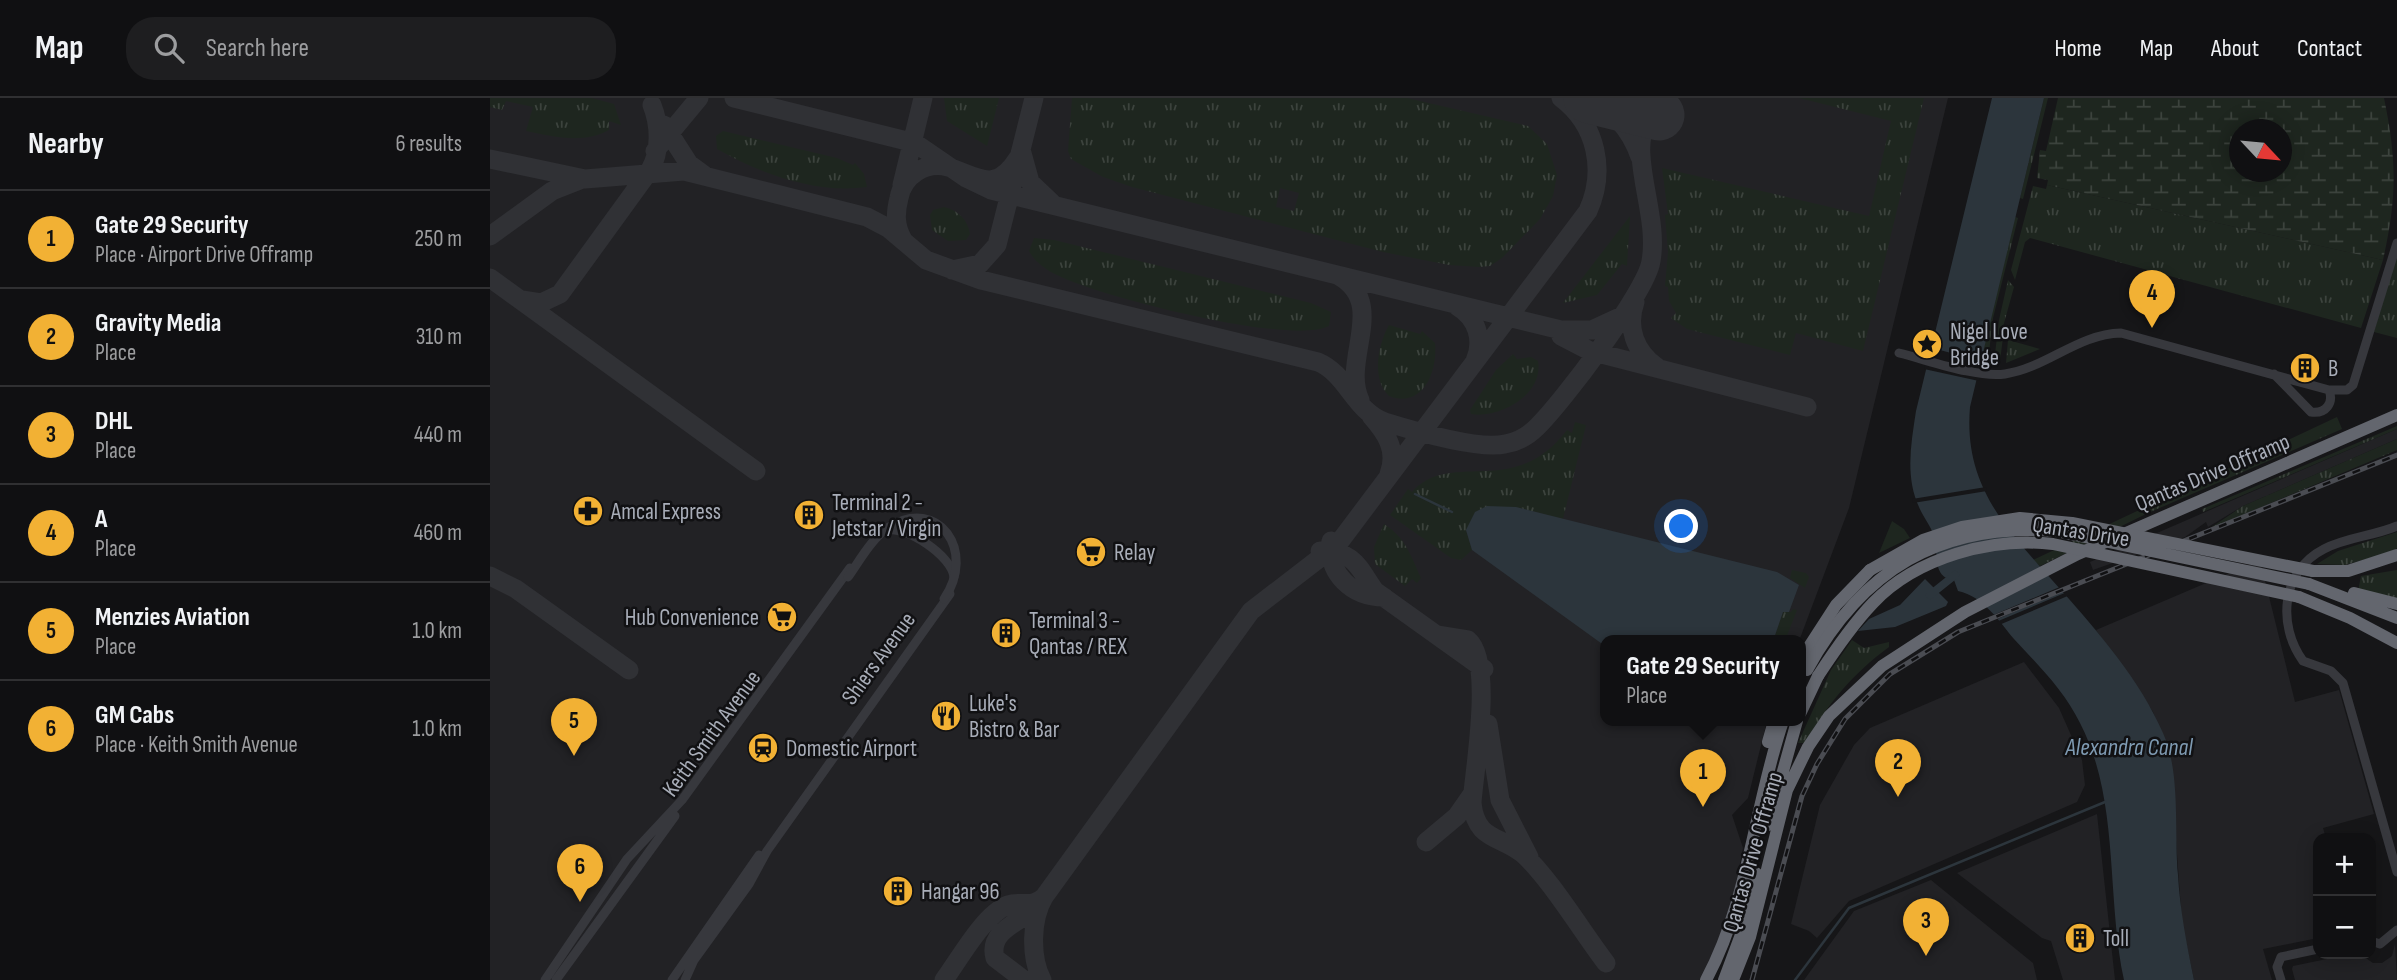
<!DOCTYPE html>
<meta charset="utf-8">
<style>
:root{--surface:#101012;--page:#1e1e20;--text:#f1f3f6;--muted:#9c9d9f;--line:#303032;--accent:#f2b134}
body{margin:0;font-family:"Sofia Sans Condensed",sans-serif;background:var(--page);color:var(--text)}
.controls{position:absolute;right:21px;bottom:21px;display:grid;overflow:hidden;border-radius:14px;box-shadow:0 4px 18px #0003}
.controls button{width:63px;height:63px;display:grid;place-items:center;padding:0;border:0;border-bottom:2px solid var(--line);background:var(--surface);color:var(--text);font:35px sans-serif}
.compass{position:absolute;left:1739px;top:21px;width:63px;height:63px;border-radius:50%;background:var(--surface);box-shadow:0 4px 18px #0003;rotate:116deg}
.you{position:absolute;left:1192px;top:429px;width:24px;height:24px;margin:-18px;border:5px solid #fff;border-radius:50%;background:#1a73e8;box-shadow:0 0 0 10px #1a73e833}
.badge{display:grid;place-items:center;width:46px;height:46px;border-radius:50%;background:var(--accent);color:#111;font-size:23px;font-weight:700}
.pin{position:absolute;translate:-50% -58px;filter:drop-shadow(0 2px 4px #0008)}
.pin::after{content:'';position:absolute;top:37px;width:24px;height:21px;background:inherit;clip-path:polygon(0 0,100% 0,50% 100%)}
.popup{position:absolute;left:1110px;top:537px;width:206px;height:91px;box-sizing:border-box;display:grid;place-content:center;border-radius:14px;background:var(--surface);filter:drop-shadow(0 2px 5px #0005);font-size:23px;white-space:nowrap;color:var(--muted)}
.popup b{font-size:26px;color:var(--text)}
.popup::after{content:'';position:absolute;left:50%;top:100%;margin-left:-14px;border:14px solid transparent;border-top-color:var(--surface)}
.list{margin:0;padding:0;list-style:none}
h2{display:flex;justify-content:space-between;align-items:center;height:91px;margin:0;padding:0 28px;font-size:30px}
h2 small{font-size:23px;font-weight:400;color:var(--muted)}
.list li{display:grid;grid-template-columns:46px 1fr auto;gap:21px;align-items:center;box-sizing:border-box;height:98px;padding:0 28px;border-top:2px solid var(--line)}
.list b{display:block;font-size:26px;white-space:nowrap}
.list p{margin:0;font-size:23px;white-space:nowrap;color:var(--muted)}
.list em{font-size:23px;font-style:normal;color:var(--muted)}
.icon{flex:none;width:38px;height:38px;fill:none;stroke:currentColor;stroke-width:2;stroke-linecap:round;stroke-linejoin:round}
.map{position:relative;flex:none;width:1907px;height:882px;overflow:hidden}
header{display:flex;align-items:center;gap:42px;box-sizing:border-box;height:98px;padding:0 35px;background:var(--surface);border-bottom:2px solid var(--line)}
header strong{font-size:33px}
nav{display:flex;gap:38px;margin-inline-start:auto;font-size:24px}
.search{width:490px;height:63px;background:var(--page);display:flex;align-items:center;gap:18px;box-sizing:border-box;padding:0 24px;border-radius:28px;color:var(--muted);font-size:26px}
main{display:flex}
aside{flex:1;background:var(--surface)}
.map>svg:first-child{display:block}
</style>
<header>
<strong>Map</strong>
<div class="search"><svg class="icon" aria-label="search" viewBox="0 0 24 24"><circle cx="10" cy="10" r="6"/><path d="M15 15l6 6"/></svg>Search here</div>
<nav><a>Home</a><a>Map</a><a>About</a><a>Contact</a></nav>
</header>
<main>
<aside>
<h2>Nearby<small>6 results</small></h2>
<ul class="list">
<li><span class="badge">1</span><div><b>Gate 29 Security</b><p>Place · Airport Drive Offramp</p></div><em>250 m</em></li>
<li><span class="badge">2</span><div><b>Gravity Media</b><p>Place</p></div><em>310 m</em></li>
<li><span class="badge">3</span><div><b>DHL</b><p>Place</p></div><em>440 m</em></li>
<li><span class="badge">4</span><div><b>A</b><p>Place</p></div><em>460 m</em></li>
<li><span class="badge">5</span><div><b>Menzies Aviation</b><p>Place</p></div><em>1.0 km</em></li>
<li><span class="badge">6</span><div><b>GM Cabs</b><p>Place · Keith Smith Avenue</p></div><em>1.0 km</em></li>
</ul>
</aside>
<div class="map">
<svg width="1907" height="882" viewBox="0 0 1907 882">
<defs>
<pattern id="grass-tufts" width="24" height="20" patternUnits="userSpaceOnUse" patternTransform="scale(1.75)"><rect width="24" height="20" fill="#1e261f"/><path d="M3 7l-1-3M5 7V3M7 7l1-3M15 17l-1-3M17 17v-4M19 17l1-3" fill="none" stroke="#3c433d"/></pattern>
<pattern id="wetland-marsh" width="20" height="14" patternUnits="userSpaceOnUse" patternTransform="scale(1.75)"><rect width="20" height="14" fill="#1e261f"/><path d="M1 5h8M5 5V1M11 12h8M15 12V8" fill="none" stroke="#3c433d"/></pattern>
</defs>
<rect width="100%" height="100%" fill="#161618"/>
<!-- built -->
<path fill="#222225" d="M0 0H1458L1359 410 1309 543H1115V623H1277L1258 700 1242 717 1253 750 1243 800 1229 844 1212 882H0Z
M1907 331V341L1753 408 1718 429 1716 424 1695 439 1603 472 1600 464Z
M1770 462 1805 604 1849 592 1884 716 1833 730 1836 740H1828V840L1773 851 1782 882H1704L1692 825 1680 660 1663 614 1606 532Z
M1534 564 1569 610 1592 662 1595 687 1587 704 1359 803 1327 840 1319 833 1301 826 1330 707 1364 647 1380 630Z
M1607 716 1625 882H1573L1561 843 1552 840 1467 775Z
M1441 782 1543 865 1547 882H1314L1364 813Z
M1905 846 1907 882H1805L1802 871 1803 868 1861 856H1870L1883 865H1892L1902 858Z"/>
<!-- grass -->
<path fill="url(#grass-tufts)" fill-rule="evenodd" d="M0 0H102L124 6 131 27 119 23V32C94 46 64 39 36 33L43 9 16 3 12 12 0 9Z
M454 0H509L497 48 457 23Z
M582 0H917L1038 28 1057 46 1067 77 1063 98 1050 121 1012 160 1000 168 989 169 959 167 893 154 642 89 613 79 581 61 578 53ZM790 90 809 95 804 113 786 109Z
M1309 0H1434L1373 253 1306 235 1300 257 1197 231 1181 220 1186 215 1179 203 1178 189 1175 188 1178 154 1175 117 1178 116 1172 70 1379 118 1401 23Z
M1554 0H1558L1533 101 1530 100Z
M233 33 347 60 363 67 365 65 374 76 377 89C326 96 271 76 227 51L226 38Z
M1557 87 1893 162 1871 230 1540 140 1535 144 1525 182 1521 172 1543 88 1556 91Z
M454 109C468 112 478 122 480 136L476 142 458 143 442 132 440 117 443 112Z
M1140 118 1137 168 1132 166 1107 197 1073 205Z
M1525 119 1528 120 1503 220 1498 263 1504 265 1509 222 1518 182 1524 189 1511 236 1513 239 1510 263 1506 266 1490 262Z
M544 140 564 142 821 205 841 214 839 228C800 248 608 198 567 177 556 172 545 164 539 153Z
M1907 155V240L1884 234Z
M899 227 930 236 932 233 945 245C948 273 933 311 899 298 881 281 888 246 899 227Z
M1518 242 1550 251 1516 265Z
M1023 256 1027 261 1041 259 1048 263C1054 297 1009 321 981 316L980 312 1006 272Z
M1847 319 1852 331 1658 415 1550 468 1543 462Z
M1085 324 1096 327 1073 421 1026 409 976 432 982 452 971 462 961 460 900 417 918 391 922 394C962 350 1023 403 1077 332L1082 335Z
M1907 328V331L1713 414 1712 411Z
M1907 341V352L1719 431 1753 408Z
M894 426C916 440 921 458 931 480L927 485 922 481 915 488 885 466 884 449Z
M1907 434V450L1901 454 1855 467 1827 466 1848 453Z
M1302 472 1316 475 1319 479 1315 490 1300 480Z
M1907 472V501L1868 493 1871 478Z
M1303 511 1307 512 1295 543H1283L1293 514H1301Z
M1362 542 1374 550 1399 544V549C1363 575 1337 607 1315 645H1308L1341 572Z"/>
<!-- wetland -->
<path fill="url(#wetland-marsh)" fill-rule="evenodd" d="M1568 0H1894C1907 62 1907 100 1893 162L1557 87 1558 82 1547 80 1550 52 1556 53ZM1750 32H1792V74H1750Z"/>
<!-- garden -->
<path fill="#1e261f" d="M1402 423 1414 431 1420 440 1389 455Z"/>
<!-- water -->
<path fill="#2c353c" d="M1502 0H1554L1480 309C1473 392 1521 435 1571 492 1609 535 1650 582 1673 635 1691 674 1684 734 1688 777 1690 813 1697 847 1704 882H1634C1616 798 1630 702 1590 625 1574 592 1548 567 1524 541 1508 522 1494 499 1468 493L1464 482C1441 480 1449 453 1444 438 1441 428 1433 419 1429 409 1415 378 1421 346 1426 313Z
M997 408 1026 409 1287 474 1309 487 1299 514H1293L1283 543H1115V548L982 452 976 432 985 414Z
M1435 481 1458 504 1456 508 1405 529 1368 533 1379 521 1410 507Z"/>
<!-- pier -->
<path fill="#161618" d="M1439 249 1494 264 1489 283 1434 271Z
M1496 389 1497 393 1423 405 1422 401Z
M1572 488 1576 492 1505 522 1501 518Z
M1577 494 1580 497 1509 527 1506 524Z"/>
<g fill="none" stroke-linecap="round" stroke-linejoin="round">
<!-- stream -->
<path stroke="#2c353c" stroke-width="2.5" d="M925 396 962 414
M1305 882 1359 810 1615 704"/>
<!-- canal -->
<path stroke="#2c353c" stroke-width="8" d="M1440 497 1465 477"/>
<!-- taxiway -->
<path stroke="#303135" stroke-width="19" d="M244 0 425 45 476 80 501 92 1071 232H1102L1128 220
M1094 0C1122 9 1141 32 1150 59
M174 27 199 66 214 77
M165 53 209 0
M532 55 540 84 562 105
M0 61 95 81 194 73 290 97 377 119 398 130 436 162 491 182 828 264C857 276 865 314 895 324 921 332 989 352 1015 346 1027 344 1038 338 1047 329 1071 306 1157 193 1161 163 1167 129 1153 92 1151 58 1149 38 1157 18 1161 0
M412 87 433 0
M0 138 62 93 90 82
M413 142C405 128 405 116 409 100 413 78 435 63 458 69 487 78 505 97 528 60
M462 172 490 166 507 147 544 0
M849 178C898 206 851 262 870 302
M0 180 266 373
M32 202 51 205 70 196 160 72C171 53 170 27 162 7
M1145 204C1136 229 1145 254 1167 269
M967 208C987 220 994 242 985 263
M1071 238 1100 253 1317 309
M881 318C896 335 908 352 899 376
M841 443C837 476 862 499 894 499
M830 453C865 453 868 469 885 493L994 571
M0 478 26 491 139 572
M947 537 978 542C1004 564 984 673 982 705 986 743 1010 737 1033 756 1059 779 1093 835 1116 865
M998 626 1010 702 1039 759
M936 744 967 718 983 695
M454 882C469 862 494 816 518 807 531 802 541 811 554 799
M534 882 505 860C497 831 535 823 549 807
M552 882C540 859 541 821 554 799L761 513 848 446 1098 113C1116 73 1107 27 1071 0"/>
<!-- runway -->
<path stroke="#303135" stroke-width="51" d="M1099 0 1169 17"/>
<!-- minor -->
<path stroke="#37383d" stroke-width="9" d="M1409 255C1438 262 1486 280 1515 276 1556 270 1588 236 1631 235L1839 292H1857L1863 287 1907 145
M1784 276 1821 314C1836 316 1844 305 1839 292
M1907 428C1884 438 1857 439 1834 451 1791 473 1787 527 1813 563L1841 573 1853 585 1907 774
M395 432C416 427 462 458 464 479
M1881 843 1890 846 1907 832
M55 882 137 761 192 702 360 470
M66 882 185 718
M182 882 269 757
M195 882 204 862 259 786 277 753 460 496
M1791 882 1787 869 1791 859 1828 851"/>
<!-- highway -->
<path stroke="#63666e" stroke-width="12" d="M1823 473H1858L1907 457
M1819 486 1907 520
M1864 495 1907 506
M1809 499 1860 520 1907 545
M1311 561 1346 507 1380 472
M1311 614 1328 578
M1278 644 1284 623
M1278 727 1307 623
M1216 882C1259 802 1264 708 1293 623
M1234 882 1253 831 1266 775
M1243 882 1260 839 1297 692 1318 649 1339 618 1392 568 1475 514 1588 456 1907 317"/>
<!-- rail casing -->
<g stroke="#4a4c52" stroke-width="5">
<path id="rail" d="M1262 882 1312 698 1327 666 1355 621 1400 576 1468 534 1907 357"/>
</g>
<!-- rail -->
<use href="#rail" stroke="#111113" stroke-width="2.5" stroke-dasharray="8" stroke-linecap="butt"/>
<!-- minor-bridge -->
<path stroke="#37383d" stroke-width="9" d="M358 479C370 462 382 440 399 429 448 398 487 453 454 501"/>
<!-- highway-bridge -->
<path stroke="#63666e" stroke-width="12" d="M1380 472 1433 442 1472 429 1530 420 1582 425 1823 473
M1317 572C1372 472 1450 424 1566 433L1819 486
M1328 578C1345 552 1362 527 1383 505 1427 459 1502 439 1563 446L1809 499"/>
</g>
<!-- icons -->
<defs>
<g id="sight-disc" transform="scale(1.575)"><circle r="9.5" fill="#f2b134" stroke="#111113"/><path d="M0-6L1.8-2.2L6-1.7L2.9 1.2L3.7 5.4L0 3.3L-3.7 5.4L-2.9 1.2L-6-1.7L-1.8-2.2Z" fill="#111"/></g>
<g id="building-disc" transform="scale(1.575)"><circle r="9.5" fill="#f2b134" stroke="#111113"/><path d="M-4-6H4V6H1V3H-1V6H-4ZM-2.5-4.3h1.7v1.8h-1.7ZM.8-4.3h1.7v1.8H.8ZM-2.5-1h1.7V.8h-1.7ZM.8-1h1.7V.8H.8Z" fill="#111"/></g>
<g id="pharmacy-disc" transform="scale(1.575)"><circle r="9.5" fill="#f2b134" stroke="#111113"/><path d="M-2-6h4v4h4v4h-4v4h-4v-4h-4v-4h4Z" fill="#111"/></g>
<g id="supermarket-disc" transform="scale(1.575)"><circle r="9.5" fill="#f2b134" stroke="#111113"/><path d="M-6-5.5h2.5l.6 2H6L4.5 2H-2.5L-4.4-4H-6ZM-1.5 3.2a1.3 1.3 0 1 0 .1 0ZM3 3.2a1.3 1.3 0 1 0 .1 0Z" fill="#111"/></g>
<g id="restaurant-disc" transform="scale(1.575)"><circle r="9.5" fill="#f2b134" stroke="#111113"/><path d="M-5-6h1v4h1v-4h1v4h1v-4h1v5L-1.5 .5V6h-2V.5L-5-1ZM5-6V6H3V1.5H1.5Q1.5-4 5-6Z" fill="#111"/></g>
<g id="station-disc" transform="scale(1.575)"><circle r="9.5" fill="#f2b134" stroke="#111113"/><path d="M-3-6H3Q5-6 5-4V2Q5 4 3 4L4.5 6H3L1.5 4h-3L-3 6H-4.5L-3 4Q-5 4-5 2V-4Q-5-6-3-6ZM-3.5-4v3h7v-3ZM-3.5 1v1.5H-2V1ZM2 1v1.5H3.5V1Z" fill="#111"/></g>
</defs>
<g fill-rule="evenodd">
<use href="#sight-disc" x="1437" y="246"/>
<use href="#building-disc" x="1815" y="270"/>
<use href="#pharmacy-disc" x="98" y="413"/>
<use href="#building-disc" x="319" y="417"/>
<use href="#supermarket-disc" x="601" y="454"/>
<use href="#supermarket-disc" x="292" y="519"/>
<use href="#building-disc" x="516" y="535"/>
<use href="#restaurant-disc" x="456" y="618"/>
<use href="#station-disc" x="273" y="650"/>
<use href="#building-disc" x="408" y="793"/>
<use href="#building-disc" x="1590" y="840"/>
</g>
<g text-anchor="middle" stroke-width="5" stroke-linejoin="round" paint-order="stroke">
<!-- poi labels -->
<g font-size="23" fill="#a8adb8" stroke="#111113" text-anchor="start">
<text x="1460" y="241">Nigel Love<tspan x="1460" dy="26">Bridge</tspan></text>
<text x="1838" y="278">B</text>
<text x="342" y="412">Terminal 2 -<tspan x="342" dy="26">Jetstar / Virgin</tspan></text>
<text x="121" y="421">Amcal Express</text>
<text x="624" y="462">Relay</text>
<text x="269" y="527" text-anchor="end">Hub Convenience</text>
<text x="539" y="530">Terminal 3 -<tspan x="539" dy="26">Qantas / REX</tspan></text>
<text x="479" y="613">Luke's<tspan x="479" dy="26">Bistro &amp; Bar</tspan></text>
<text x="296" y="658">Domestic Airport</text>
<text x="431" y="801">Hangar 96</text>
<text x="1613" y="848">Toll</text>
</g>
<!-- street labels -->
<g font-size="23" fill="#a8adb8" stroke="#111113">
<text transform="translate(1722 374) rotate(-23)" y="8">Qantas Drive Offramp</text>
<text transform="translate(1591 433) rotate(9)" y="8">Qantas Drive</text>
<text transform="translate(388 560) rotate(-54)" y="8">Shiers Avenue</text>
<text transform="translate(221 635) rotate(-54)" y="8">Keith Smith Avenue</text>
<text transform="translate(1262 754) rotate(-74)" y="8">Qantas Drive Offramp</text>
</g>
<!-- water labels -->
<g font-size="24" font-style="italic" fill="#7f9bb3" stroke="#111113">
<text x="1639" y="657">Alexandra Canal</text>
</g>
</g>
</svg>
<div class="controls">
<button>+</button>
<button>−</button>
</div>
<svg class="compass" viewBox="-18 -18 36 36"><path d="M0-13l5 13h-10z" fill="#e53935"/><path d="M0 13l5-13h-10z" fill="#9c9d9f"/></svg>
<div class="you"></div>
<div class="pin badge" style="left:1213px;top:709px">1</div>
<div class="popup"><b>Gate 29 Security</b>Place</div>
<div class="pin badge" style="left:1408px;top:699px">2</div>
<div class="pin badge" style="left:1436px;top:858px">3</div>
<div class="pin badge" style="left:1662px;top:230px">4</div>
<div class="pin badge" style="left:84px;top:658px">5</div>
<div class="pin badge" style="left:90px;top:804px">6</div>
</div>
</main>
